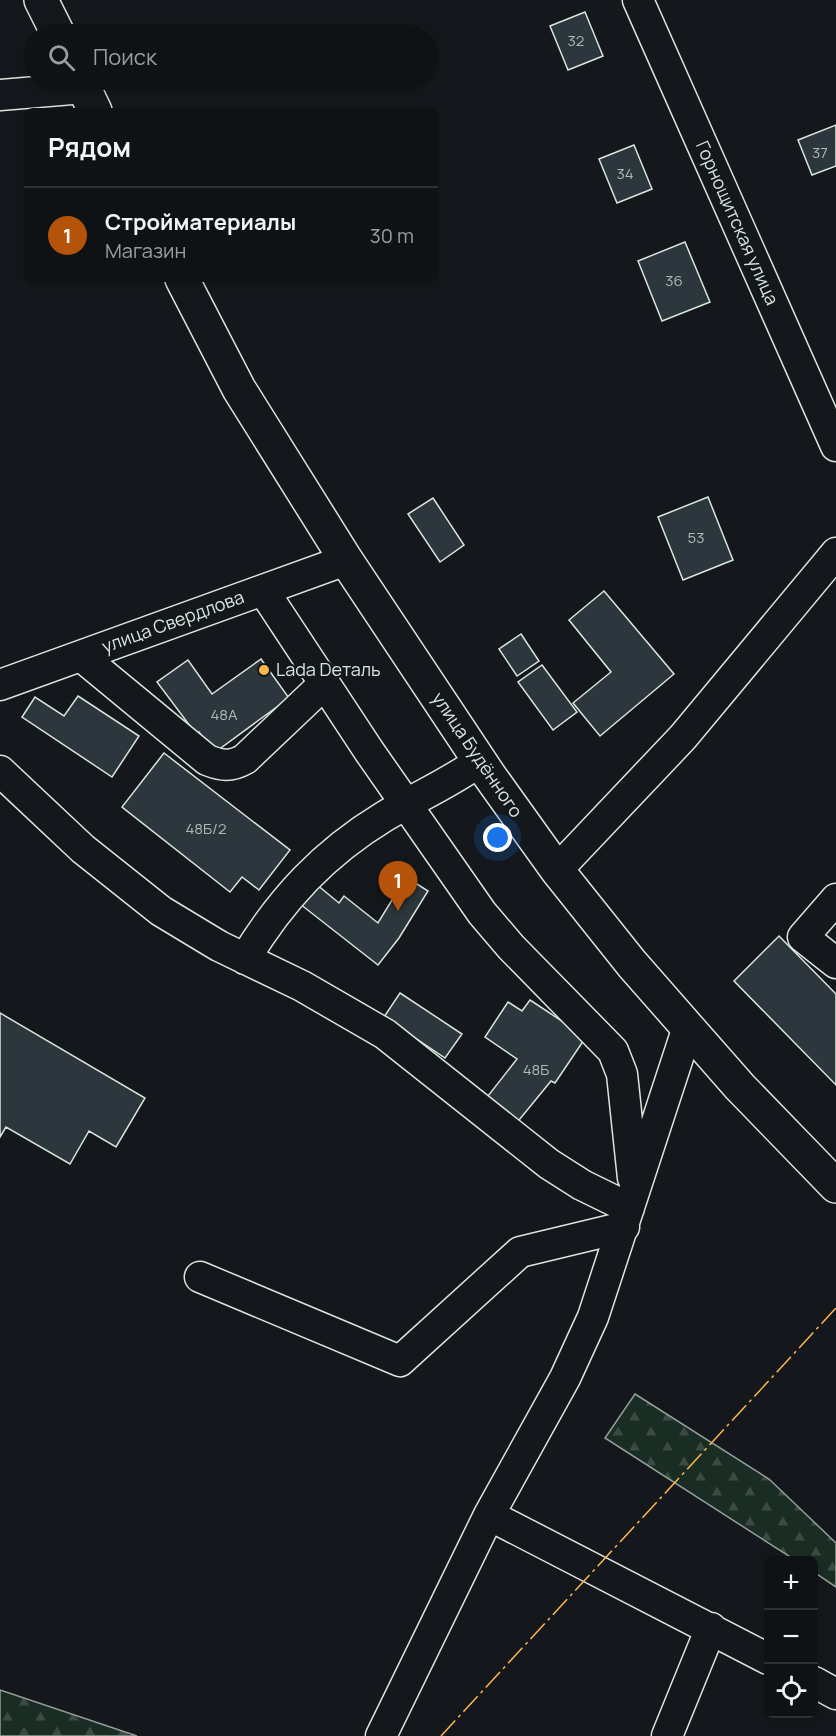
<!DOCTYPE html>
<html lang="ru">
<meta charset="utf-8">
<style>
:root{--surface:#0f1215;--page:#1d2022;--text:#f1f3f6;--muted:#9b9ea0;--line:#2f3234;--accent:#b45309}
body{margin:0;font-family:Manrope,sans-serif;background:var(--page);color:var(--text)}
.controls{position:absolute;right:18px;bottom:18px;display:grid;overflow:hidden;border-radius:9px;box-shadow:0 3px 9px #0003}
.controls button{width:54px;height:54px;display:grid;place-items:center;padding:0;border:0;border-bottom:2px solid var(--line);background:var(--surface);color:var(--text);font:30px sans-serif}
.you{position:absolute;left:498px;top:838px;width:21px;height:21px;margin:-15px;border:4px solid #fff;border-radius:50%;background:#1a73e8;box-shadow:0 0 0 9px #1a73e833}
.badge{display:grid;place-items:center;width:39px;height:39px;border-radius:50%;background:var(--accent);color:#fff;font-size:20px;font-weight:700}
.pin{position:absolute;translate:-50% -50px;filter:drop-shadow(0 2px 3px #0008)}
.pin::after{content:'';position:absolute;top:32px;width:21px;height:18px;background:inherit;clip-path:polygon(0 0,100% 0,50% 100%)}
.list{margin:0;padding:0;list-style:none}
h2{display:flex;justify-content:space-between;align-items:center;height:78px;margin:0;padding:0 24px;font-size:26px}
h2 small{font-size:20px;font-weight:400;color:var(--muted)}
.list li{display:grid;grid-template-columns:39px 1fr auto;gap:18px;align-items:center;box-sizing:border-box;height:96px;padding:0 24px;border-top:2px solid var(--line)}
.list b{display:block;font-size:22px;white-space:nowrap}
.list p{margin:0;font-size:20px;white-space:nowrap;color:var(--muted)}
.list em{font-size:20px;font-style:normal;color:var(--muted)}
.icon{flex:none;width:33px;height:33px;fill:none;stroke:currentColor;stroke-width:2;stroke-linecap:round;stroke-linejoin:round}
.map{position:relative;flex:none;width:836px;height:1736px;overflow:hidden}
.search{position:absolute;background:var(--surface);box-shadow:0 3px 9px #0003;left:24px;top:24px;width:414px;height:66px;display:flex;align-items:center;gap:15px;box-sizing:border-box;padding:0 21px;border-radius:33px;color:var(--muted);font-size:22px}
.panel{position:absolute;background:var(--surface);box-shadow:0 3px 9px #0003;left:24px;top:108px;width:414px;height:174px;border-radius:9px}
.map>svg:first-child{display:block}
</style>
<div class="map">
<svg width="836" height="1736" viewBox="0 0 836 1736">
<defs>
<pattern id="forest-firs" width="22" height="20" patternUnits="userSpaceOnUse" patternTransform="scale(1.5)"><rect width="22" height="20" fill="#1a2d24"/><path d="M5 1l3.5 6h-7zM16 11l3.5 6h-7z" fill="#3b4b43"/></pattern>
</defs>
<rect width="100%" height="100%" fill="#14181c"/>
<!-- forest -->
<path fill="url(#forest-firs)" stroke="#939e99" stroke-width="1.5" d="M635 1394 769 1479 836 1543V1587L814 1572V1560H795L605 1438Z
M0 1690 137 1736H0Z"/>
<!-- building -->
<path fill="#2c363c" stroke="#d8e6dc" stroke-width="1.5" d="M585 12 603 56 568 70 550 26Z
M836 125V166L812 175 798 140Z
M634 145 652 189 617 203 599 159Z
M685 242 710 302 662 321 638 261Z
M708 497 733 560 683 580 658 517Z
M433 498 464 545 440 562 408 514Z
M604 591 674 674 600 736 573 703 611 672 569 620Z
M521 634 539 661 517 676 499 649Z
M261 659 289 698 214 753 199 732 196 734 157 682 188 660 212 694Z
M542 665 577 712 553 730 518 682Z
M78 696 139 736 112 777 22 717 35 697 64 716Z
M164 753 290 850 259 890 242 877 230 892 122 807Z
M406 877 428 891 399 938 378 965 300 904 316 884 339 903 344 896 378 923Z
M779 936 836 994V1085L734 981Z
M400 993 462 1034 445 1058 384 1017Z
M530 1000 586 1037 555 1083 551 1081 515 1125 484 1101 517 1059 485 1037 508 1002 522 1011Z
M0 1013 145 1098 116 1147 89 1131 70 1164 6 1127 0 1137Z"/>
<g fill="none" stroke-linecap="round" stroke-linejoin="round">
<!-- minor casing -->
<g stroke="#d8e6dc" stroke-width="33">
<path id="minor" d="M638 0 836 446
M0 95 84 88
M263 590 369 751 482 913 511 947 613 1051 622 1074 633 1178
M81 656 207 760C222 766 231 767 245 759L324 684
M0 685 346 560
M0 771 83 849 161 911 219 946 302 986 385 1034 549 1164 582 1185 629 1208
M557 870 683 737 836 553
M836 899 803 937 836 963
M245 959C281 899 324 853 385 816 417 797 450 783 480 761
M200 1277 400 1361 520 1252 624 1227
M489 1515 768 1659
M814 1682 836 1694
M381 1736 489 1515 565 1378 593 1317 688 1027
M667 1736 711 1628"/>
</g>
<!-- major casing -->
<g stroke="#d8e6dc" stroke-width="36">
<path id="major" d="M41 0 58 34
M80 80 95 111
M182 279 239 389 346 560 489 775 557 870 632 964 740 1087 836 1186"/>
</g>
<!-- minor -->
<use href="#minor" stroke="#14181c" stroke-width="30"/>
<!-- major -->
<use href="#major" stroke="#14181c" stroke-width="33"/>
<!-- power -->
<path stroke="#ffb74d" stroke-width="1.5" stroke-dasharray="21 4.5 3 4.5" stroke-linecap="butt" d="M441 1736 836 1308"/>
</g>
<!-- markers -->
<circle fill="#ffb74d" stroke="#14181c" stroke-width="2" cx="264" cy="670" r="6"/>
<g text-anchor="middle" stroke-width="4.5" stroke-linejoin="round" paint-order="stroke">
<!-- number labels -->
<g font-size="15" fill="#adbab4">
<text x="576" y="46">32</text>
<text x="820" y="158">37</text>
<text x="625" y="179">34</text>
<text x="674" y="286">36</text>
<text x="696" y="543">53</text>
<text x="224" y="720">48А</text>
<text x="206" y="834">48Б/2</text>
<text x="536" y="1075">48Б</text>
</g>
<!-- street labels -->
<g font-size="18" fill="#d8e6dc" stroke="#14181c">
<text transform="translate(737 223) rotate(66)" y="6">Горнощитская улица</text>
<text transform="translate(173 622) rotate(-20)" y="6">улица Свердлова</text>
<text transform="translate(477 755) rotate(56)" y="6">улица Будённого</text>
</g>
<!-- poi labels -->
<g font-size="18" fill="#d8e6dc" stroke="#14181c" text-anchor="start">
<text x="276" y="676">Lada Dеталь</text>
</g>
</g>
</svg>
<div class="controls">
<button>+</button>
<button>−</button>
<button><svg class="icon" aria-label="locate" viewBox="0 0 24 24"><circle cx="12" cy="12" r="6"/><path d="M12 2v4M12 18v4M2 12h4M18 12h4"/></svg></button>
</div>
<div class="you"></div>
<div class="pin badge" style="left:398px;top:911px">1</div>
<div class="search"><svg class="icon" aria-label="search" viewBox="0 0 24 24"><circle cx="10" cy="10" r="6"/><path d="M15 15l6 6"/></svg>Поиск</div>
<section class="panel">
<h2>Рядом<small></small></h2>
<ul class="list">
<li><span class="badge">1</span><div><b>Стройматериалы</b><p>Магазин</p></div><em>30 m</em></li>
</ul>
</section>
</div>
